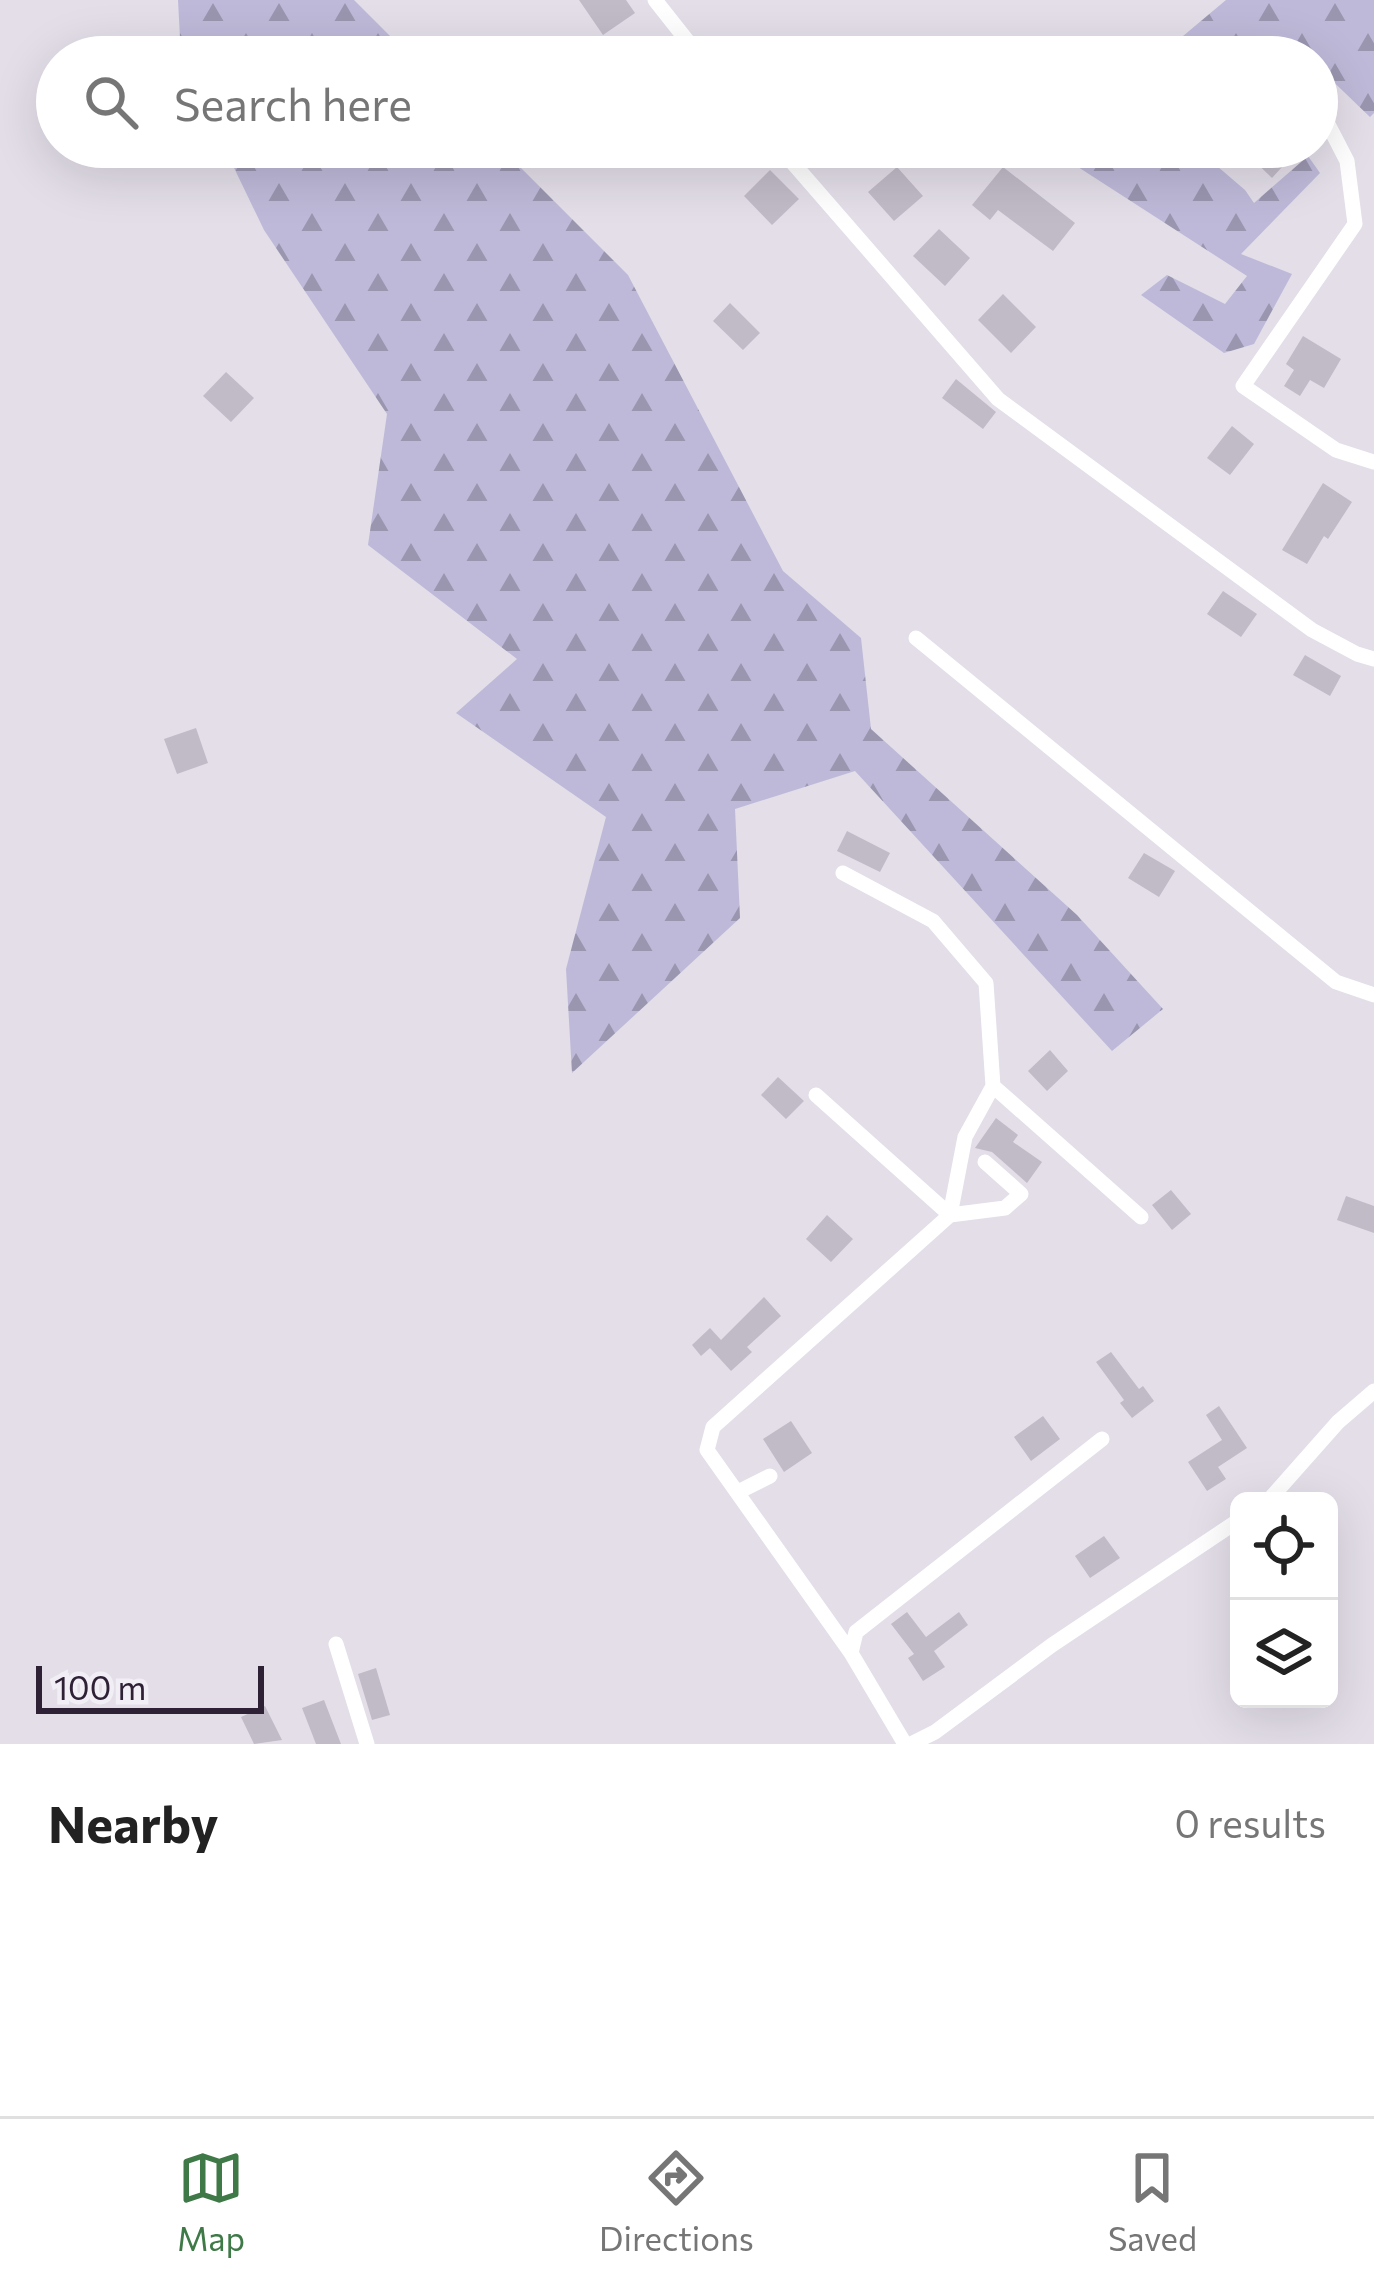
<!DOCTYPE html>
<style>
:root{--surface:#fff;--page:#f2f2f2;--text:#222;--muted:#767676;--line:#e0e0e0;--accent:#3e7947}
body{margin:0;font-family:Commissioner,sans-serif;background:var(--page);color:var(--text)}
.controls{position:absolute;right:36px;bottom:36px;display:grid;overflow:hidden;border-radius:18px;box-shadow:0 12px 48px #0002}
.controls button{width:108px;height:108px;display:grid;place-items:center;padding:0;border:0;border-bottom:3px solid var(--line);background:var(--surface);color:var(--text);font:60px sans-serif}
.scale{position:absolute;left:36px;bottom:30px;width:228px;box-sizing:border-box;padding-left:12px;border:6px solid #2e2136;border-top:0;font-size:33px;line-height:42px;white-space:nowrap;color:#2e2136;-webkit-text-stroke:9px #f1eef5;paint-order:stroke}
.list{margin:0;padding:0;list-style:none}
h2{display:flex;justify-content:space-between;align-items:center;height:156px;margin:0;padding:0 48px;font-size:51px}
h2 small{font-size:39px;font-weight:400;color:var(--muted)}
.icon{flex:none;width:66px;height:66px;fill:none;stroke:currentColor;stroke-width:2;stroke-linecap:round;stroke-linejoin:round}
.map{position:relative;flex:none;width:1374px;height:1744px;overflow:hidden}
.search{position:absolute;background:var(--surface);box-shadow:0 12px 48px #0002;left:36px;right:36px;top:36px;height:132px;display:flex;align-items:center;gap:30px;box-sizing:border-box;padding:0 42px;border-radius:66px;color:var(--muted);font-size:45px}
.sheet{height:372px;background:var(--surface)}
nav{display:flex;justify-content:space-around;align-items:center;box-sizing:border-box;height:168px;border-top:3px solid var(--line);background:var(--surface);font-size:33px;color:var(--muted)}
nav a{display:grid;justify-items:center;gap:6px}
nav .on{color:var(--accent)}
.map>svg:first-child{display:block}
</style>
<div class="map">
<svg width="1374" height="1744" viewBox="0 0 1374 1744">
<defs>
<pattern id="forest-firs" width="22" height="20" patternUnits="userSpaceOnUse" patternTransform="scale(3)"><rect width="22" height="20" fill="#beb9d8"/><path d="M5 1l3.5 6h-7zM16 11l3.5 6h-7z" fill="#9b96b0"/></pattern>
</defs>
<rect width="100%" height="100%" fill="#e3dee8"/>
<!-- forest -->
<path fill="url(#forest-firs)" d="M178 0H354L411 57H181Z
M1226 0H1374V113L1370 117 1317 66V57H1158Z
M224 147H500L628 275 783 571 861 638 871 729 1077 915 1163 1009 1112 1051 855 771 735 809 740 918 572 1073 566 969 606 817 456 713 517 659 368 545 387 414 264 230Z
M1047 147H1206L1203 154 1245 190 1254 203 1308 156 1320 173 1241 254 1292 274 1254 344 1224 353 1141 295 1167 275 1225 304 1247 276Z"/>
<!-- building -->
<path fill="#c1bbc8" d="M579 0H626L635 13 603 35Z
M1240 147H1282L1292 156 1272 178Z
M897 167 923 196 894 221 868 192Z
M1003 167 1075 223 1053 251 998 210 990 220 972 205Z
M770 170 799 199 772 225 744 196Z
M939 229 970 258 945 286 913 256Z
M1003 294 1036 327 1011 353 978 320Z
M730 303 760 333 743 350 713 321Z
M1303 336 1341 359 1324 388 1310 380 1300 396 1284 386 1294 370 1286 364Z
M226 372 254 398 231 422 203 396Z
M956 379 996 412 983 429 942 398Z
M1232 426 1254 444 1230 475 1207 458Z
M1323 483 1352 502 1328 539 1324 536 1307 564 1282 550Z
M1223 591 1257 614 1241 637 1207 614Z
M1305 655 1341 676 1330 696 1293 675Z
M196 728 208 763 177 774 164 739Z
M847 831 890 853 880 872 837 851Z
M1144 853 1175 871 1159 897 1128 878Z
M1050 1050 1068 1071 1047 1091 1028 1071Z
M778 1077 804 1101 786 1119 761 1095Z
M996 1118 1018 1135 1013 1142 1042 1162 1027 1183 992 1152 975 1148Z
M1171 1190 1191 1214 1172 1230 1152 1205Z
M1346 1196 1374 1206V1233L1337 1220Z
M827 1215 853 1239 831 1262 806 1239Z
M764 1297 781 1316 747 1347 752 1352 731 1371 710 1348 701 1356 692 1345 710 1328 721 1340Z
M1111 1352 1139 1389 1143 1386 1154 1401 1132 1418 1120 1403 1124 1400 1096 1362Z
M1219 1406 1247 1448 1218 1467 1226 1479 1207 1491 1188 1462 1222 1440 1206 1415Z
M1043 1416 1060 1439 1031 1461 1014 1437Z
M791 1421 812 1453 784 1472 763 1439Z
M1104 1536 1120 1558 1090 1578 1075 1556Z
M907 1612 926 1637 959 1612 968 1625 934 1651 945 1667 923 1681 908 1658 914 1654 891 1624Z
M376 1668 390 1715 372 1720 358 1674Z
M324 1700 341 1744H316L302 1708Z
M265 1706 282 1740 254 1744 241 1717Z"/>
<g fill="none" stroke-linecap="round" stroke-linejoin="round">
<!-- street -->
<path stroke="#fff" stroke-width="15" d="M655 0 700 57
M1317 103 1347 161 1355 224 1243 386 1336 450 1374 462
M779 147 998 399 1312 630 1357 654 1374 659
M916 638 1336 982 1374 995
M843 873 933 921 986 983 993 1086
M816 1095 950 1215 713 1427 707 1450 851 1653
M985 1162 1021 1194 1005 1208 950 1215 965 1137 993 1086 1141 1217
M738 1492 770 1476
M1268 1501 1338 1422 1374 1391
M336 1644 367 1744
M905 1744 851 1653 856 1632 1102 1439
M911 1744 935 1732 1052 1645 1239 1520"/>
</g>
</svg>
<div class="controls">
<button><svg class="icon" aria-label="locate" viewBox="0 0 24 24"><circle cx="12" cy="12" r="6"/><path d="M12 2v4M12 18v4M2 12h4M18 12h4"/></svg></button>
<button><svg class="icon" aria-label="layers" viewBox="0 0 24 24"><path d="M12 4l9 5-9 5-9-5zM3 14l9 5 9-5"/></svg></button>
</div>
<div class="scale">100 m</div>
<div class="search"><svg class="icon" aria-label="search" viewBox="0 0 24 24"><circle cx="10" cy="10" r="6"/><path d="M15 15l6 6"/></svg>Search here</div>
</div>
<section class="sheet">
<h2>Nearby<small>0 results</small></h2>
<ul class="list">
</ul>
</section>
<nav>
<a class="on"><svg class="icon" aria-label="map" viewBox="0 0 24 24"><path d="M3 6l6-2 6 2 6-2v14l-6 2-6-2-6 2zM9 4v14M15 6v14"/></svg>Map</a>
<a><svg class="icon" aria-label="directions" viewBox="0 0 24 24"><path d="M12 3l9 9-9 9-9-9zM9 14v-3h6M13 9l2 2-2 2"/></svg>Directions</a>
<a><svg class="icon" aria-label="saved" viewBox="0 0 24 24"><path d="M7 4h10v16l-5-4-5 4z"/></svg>Saved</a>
</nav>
